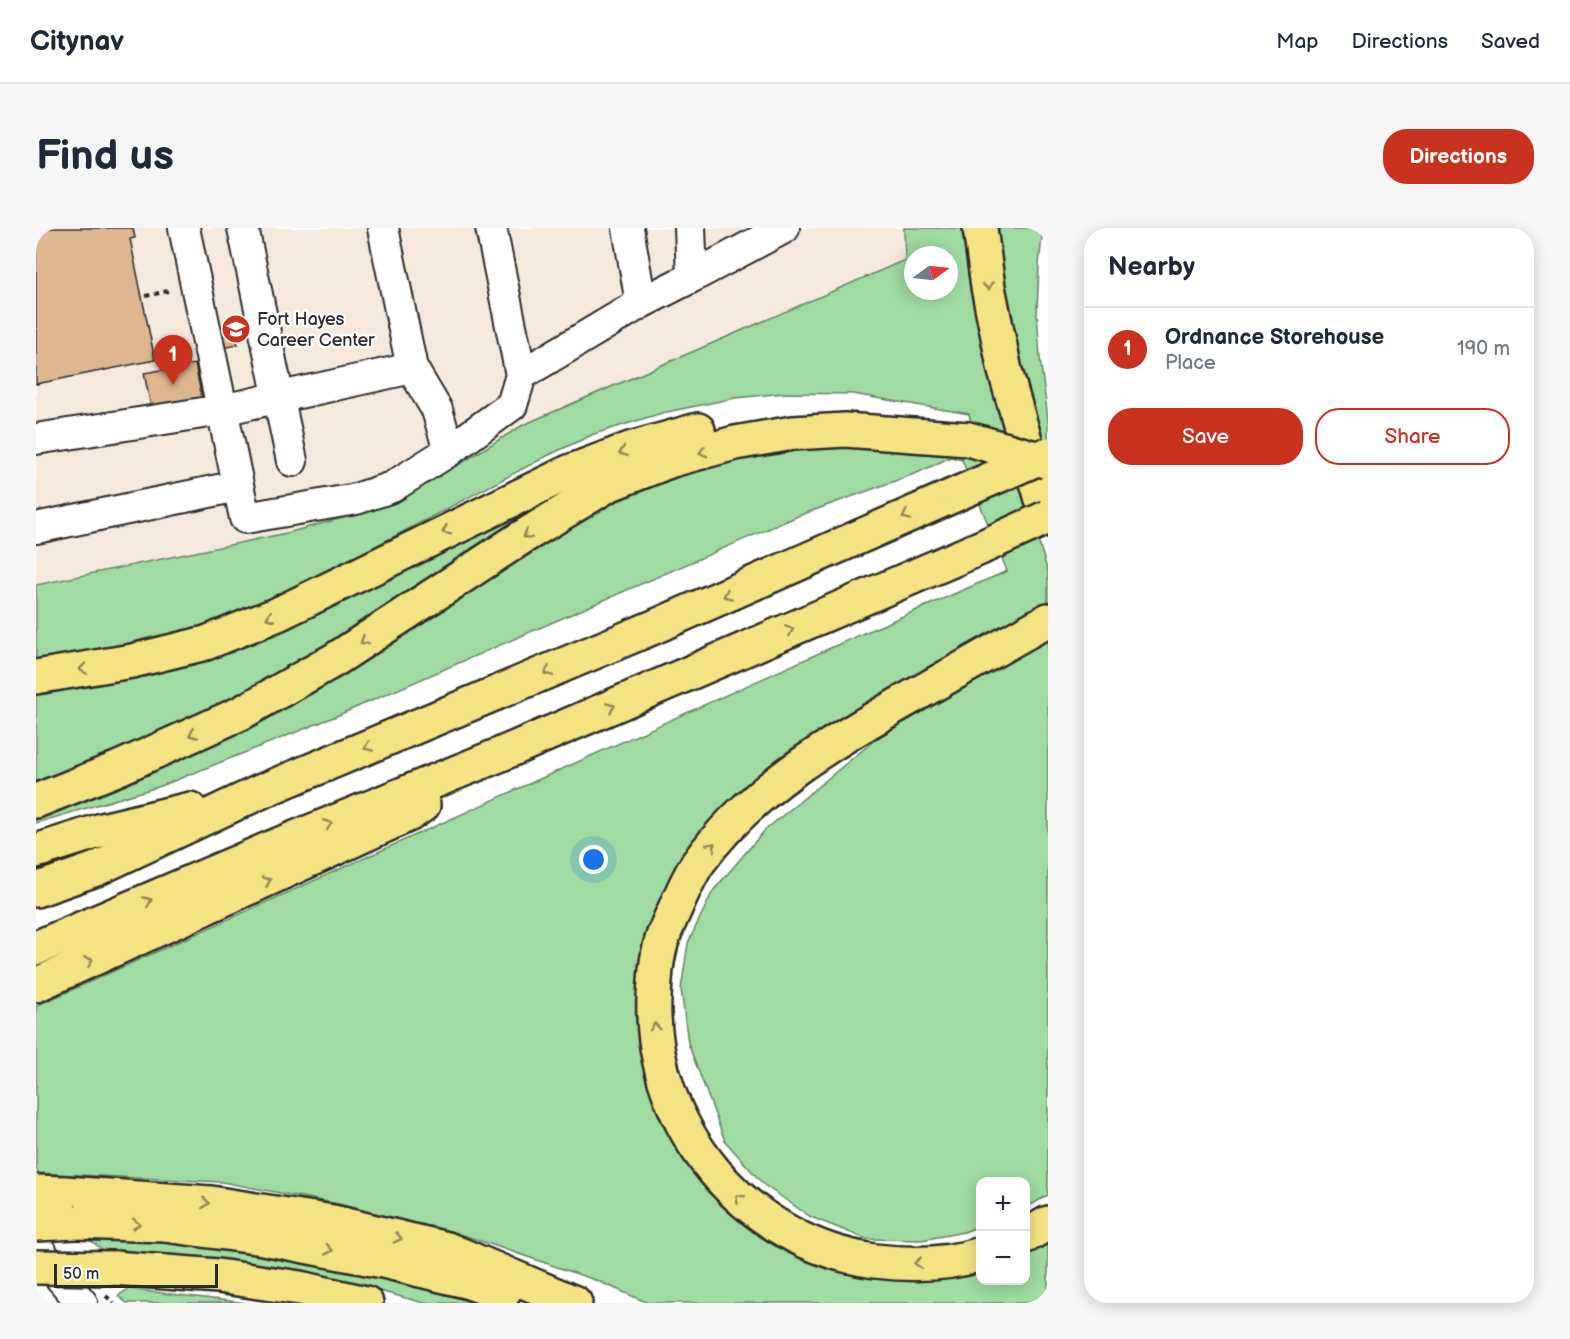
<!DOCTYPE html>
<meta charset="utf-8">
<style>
:root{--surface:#fff;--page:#f6f6f7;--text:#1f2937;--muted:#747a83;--line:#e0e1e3;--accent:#c8321e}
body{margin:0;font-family:"Balsamiq Sans",sans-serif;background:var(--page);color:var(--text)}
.controls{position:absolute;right:18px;bottom:18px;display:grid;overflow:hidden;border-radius:12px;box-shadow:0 3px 15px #0003}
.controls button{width:54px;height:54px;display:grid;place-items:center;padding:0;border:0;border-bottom:2px solid var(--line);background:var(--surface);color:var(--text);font:30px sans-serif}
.compass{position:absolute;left:868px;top:18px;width:54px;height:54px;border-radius:50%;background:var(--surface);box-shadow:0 3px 15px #0003;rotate:75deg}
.scale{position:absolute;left:18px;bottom:15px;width:164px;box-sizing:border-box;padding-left:6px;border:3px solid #2b2b2b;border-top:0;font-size:16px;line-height:21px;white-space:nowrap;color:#2b2b2b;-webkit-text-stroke:4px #fff;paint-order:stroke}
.you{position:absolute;left:558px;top:632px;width:21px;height:21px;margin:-15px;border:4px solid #fff;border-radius:50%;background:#1a73e8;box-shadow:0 0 0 9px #1a73e833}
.badge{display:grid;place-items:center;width:39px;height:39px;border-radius:50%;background:var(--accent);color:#fff;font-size:20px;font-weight:700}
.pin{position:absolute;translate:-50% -50px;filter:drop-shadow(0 2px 3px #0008)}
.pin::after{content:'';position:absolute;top:32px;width:21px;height:18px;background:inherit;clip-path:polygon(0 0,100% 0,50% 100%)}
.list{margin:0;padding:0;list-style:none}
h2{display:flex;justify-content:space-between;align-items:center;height:78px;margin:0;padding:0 24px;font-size:26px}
h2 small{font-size:20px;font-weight:400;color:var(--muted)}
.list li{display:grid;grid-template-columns:39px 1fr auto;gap:18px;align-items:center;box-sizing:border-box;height:84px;padding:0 24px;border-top:2px solid var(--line)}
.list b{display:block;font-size:22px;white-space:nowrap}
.list p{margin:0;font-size:20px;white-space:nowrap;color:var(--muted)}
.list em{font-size:20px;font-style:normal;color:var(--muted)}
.actions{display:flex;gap:12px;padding:18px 24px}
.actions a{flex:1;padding:14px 0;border:2px solid var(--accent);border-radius:24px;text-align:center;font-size:21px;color:var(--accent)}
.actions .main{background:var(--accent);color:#fff}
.map{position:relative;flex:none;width:1012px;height:1075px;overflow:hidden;border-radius:24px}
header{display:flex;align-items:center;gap:36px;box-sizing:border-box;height:84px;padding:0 30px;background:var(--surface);border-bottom:2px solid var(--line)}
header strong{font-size:28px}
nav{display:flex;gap:33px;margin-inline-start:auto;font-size:21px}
.intro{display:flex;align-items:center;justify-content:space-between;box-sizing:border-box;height:144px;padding:0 36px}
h1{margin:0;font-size:42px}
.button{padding:15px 27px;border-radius:24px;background:var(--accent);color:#fff;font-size:21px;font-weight:700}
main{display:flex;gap:36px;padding:0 36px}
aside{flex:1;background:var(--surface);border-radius:24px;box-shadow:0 3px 15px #0003}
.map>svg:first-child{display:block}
</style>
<header>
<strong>Citynav</strong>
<nav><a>Map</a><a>Directions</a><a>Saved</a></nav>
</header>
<div class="intro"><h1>Find us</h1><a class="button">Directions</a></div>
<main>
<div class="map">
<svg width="1012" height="1075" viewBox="0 0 1012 1075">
<rect width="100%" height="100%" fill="#fff"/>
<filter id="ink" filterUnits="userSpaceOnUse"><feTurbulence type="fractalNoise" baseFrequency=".0167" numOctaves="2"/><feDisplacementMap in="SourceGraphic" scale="12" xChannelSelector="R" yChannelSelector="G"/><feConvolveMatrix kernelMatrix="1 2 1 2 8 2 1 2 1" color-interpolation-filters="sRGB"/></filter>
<g filter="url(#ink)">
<!-- built -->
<path fill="#f5e9dd" d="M0 0H868L869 32 487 197 427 234 347 279 251 305 0 357Z"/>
<!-- green -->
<path fill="#9fdba2" stroke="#658366" stroke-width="1.5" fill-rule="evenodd" d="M868 0H929L947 116 961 178 1012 344V967L990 980V954H945L944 998 928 1004 886 1012 830 1011 775 989 728 957 689 913 652 815 645 761 652 715 677 663 729 602 840 511 1002 415 990 385 699 570 604 762 705 990 944 1040 945 1052H990V1025L1012 1013V1075H612L562 1053 433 1009 303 976 186 954 2 945 0 939V778L821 408 971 343 926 232 915 229 881 245 762 288 298 489 125 558 0 595V585L606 258 661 238 794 214 867 219 945 231 933 186 817 166 749 165 699 170 626 185 558 206 513 227 258 361 185 392 130 409 70 423 0 432V357L251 305 347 279 427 234 487 197 869 32ZM877 27H913V63H877Z
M954 0H1007L1003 37 1001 84 1004 130 1012 191V226L996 194Z
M538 256 543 263C436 329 331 401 221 460 150 498 75 527 0 558V465L89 452 171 431Z
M51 1010 144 1016 278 1035 385 1059 438 1075H388L340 1062 130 1029 67 1022Z
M92 1061 211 1075H91L82 1068Z"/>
<!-- building -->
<path fill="#deb68f" stroke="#2b2b2b" stroke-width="1.5" d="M0 0H97L99 10 94 11 119 132 0 156Z
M198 100 202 117 186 120 182 104Z
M159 136 166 170 115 179 108 145Z"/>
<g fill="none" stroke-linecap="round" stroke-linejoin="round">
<!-- minor casing -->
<g stroke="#2b2b2b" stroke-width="34">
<path id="minor" d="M148 0 209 290 320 271 356 259 413 223 476 177 485 147 605 75 656 49 654 0
M207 0 256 233
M347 0 376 140 401 182 413 223
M455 0 485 147
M592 0 605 75
M656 49 748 0
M0 211 186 182 376 140
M0 300 202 258
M0 1017 17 1041 46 1075"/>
</g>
<!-- highway casing -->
<g stroke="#2b2b2b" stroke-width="38">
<path id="highway" d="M944 0 952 59 969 143 1012 292
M0 449 96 433 170 415 242 386 533 244 594 221 662 202
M0 573 83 540 205 485 300 431 485 310 572 257 636 232 699 215 757 205 809 202 932 211
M0 623 66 602 154 581
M0 662 60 641 226 563 618 399 923 265
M0 720 242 617 463 527 944 320
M0 757 374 586 387 577
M28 965 175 975 297 994 411 1021 539 1075
M41 994 128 997 227 1010 347 1033 430 1053 467 1066
M990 1008 1012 995
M945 1026C912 1037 873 1037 839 1033 711 1016 613 899 618 770 619 751 620 731 626 712 629 702 634 692 638 683 645 667 652 650 662 635 715 561 796 514 874 470 920 444 966 418 1012 392
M78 1040 182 1048 264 1060 330 1075"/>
</g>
<!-- path -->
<path stroke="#2b2b2b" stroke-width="4" stroke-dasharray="4.5 4.5" stroke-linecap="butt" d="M110 68 136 62
M70 1068 78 1075"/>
<!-- minor -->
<use href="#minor" stroke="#fff" stroke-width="30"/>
<!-- highway -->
<use href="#highway" stroke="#f4e382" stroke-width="33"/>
<!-- highway-bridge casing -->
<g stroke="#2b2b2b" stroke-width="38" stroke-linecap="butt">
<path id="highway-bridge" d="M932 211 1010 233
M923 265 1012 226
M944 320 1012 289
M0 964 28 965
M0 996 41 994
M0 1039 78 1040"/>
</g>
<!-- highway-bridge -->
<use href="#highway-bridge" stroke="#f4e382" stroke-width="33"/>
</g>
<!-- one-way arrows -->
<defs><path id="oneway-chevron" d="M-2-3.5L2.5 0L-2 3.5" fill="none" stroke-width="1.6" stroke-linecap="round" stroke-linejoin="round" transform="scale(1.5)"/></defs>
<g stroke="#908756">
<use href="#oneway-chevron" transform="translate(952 58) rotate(81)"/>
<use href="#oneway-chevron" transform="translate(587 224) rotate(160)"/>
<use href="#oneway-chevron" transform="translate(667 224) rotate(165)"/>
<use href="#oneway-chevron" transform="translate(870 288) rotate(156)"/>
<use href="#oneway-chevron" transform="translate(410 303) rotate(154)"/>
<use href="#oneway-chevron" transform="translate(491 307) rotate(148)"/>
<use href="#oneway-chevron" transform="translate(691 367) rotate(156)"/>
<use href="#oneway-chevron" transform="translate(234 389) rotate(158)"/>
<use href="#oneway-chevron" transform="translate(754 402) rotate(-23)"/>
<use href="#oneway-chevron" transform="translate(328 413) rotate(147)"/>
<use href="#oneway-chevron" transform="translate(47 441) rotate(171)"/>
<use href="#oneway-chevron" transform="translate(512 444) rotate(157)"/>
<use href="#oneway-chevron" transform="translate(575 479) rotate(-23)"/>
<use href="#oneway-chevron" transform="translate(157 506) rotate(156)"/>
<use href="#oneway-chevron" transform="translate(332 519) rotate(157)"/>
<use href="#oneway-chevron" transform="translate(292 596) rotate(-22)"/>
<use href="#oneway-chevron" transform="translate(676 618) rotate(-50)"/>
<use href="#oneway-chevron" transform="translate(231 653) rotate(-24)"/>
<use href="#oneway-chevron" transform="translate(112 673) rotate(-23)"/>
<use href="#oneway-chevron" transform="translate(53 733) rotate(-24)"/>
<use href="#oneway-chevron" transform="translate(619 799) rotate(-95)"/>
<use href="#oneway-chevron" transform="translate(703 970) rotate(-136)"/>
<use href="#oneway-chevron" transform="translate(170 975) rotate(5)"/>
<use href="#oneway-chevron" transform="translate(100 996) rotate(2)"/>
<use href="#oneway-chevron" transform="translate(362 1010) rotate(13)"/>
<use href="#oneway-chevron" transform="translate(293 1022) rotate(11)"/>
<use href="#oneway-chevron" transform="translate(882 1035) rotate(177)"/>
</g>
</g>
<!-- icons -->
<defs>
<g id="school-disc" transform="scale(1.5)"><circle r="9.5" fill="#c8321e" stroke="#fff"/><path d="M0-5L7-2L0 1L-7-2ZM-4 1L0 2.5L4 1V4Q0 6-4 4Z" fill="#fff"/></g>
</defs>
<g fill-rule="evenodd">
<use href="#school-disc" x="200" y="101"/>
</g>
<g text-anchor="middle" stroke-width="5" stroke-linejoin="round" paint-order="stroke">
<!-- poi labels -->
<g font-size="18" fill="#2b2b2b" stroke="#fff" text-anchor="start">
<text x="221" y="97">Fort Hayes<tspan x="221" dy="21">Career Center</tspan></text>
</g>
</g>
</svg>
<div class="controls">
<button>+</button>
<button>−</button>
</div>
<svg class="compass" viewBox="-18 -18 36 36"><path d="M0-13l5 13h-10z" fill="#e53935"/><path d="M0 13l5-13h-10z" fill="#747a83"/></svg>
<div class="scale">50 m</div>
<div class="you"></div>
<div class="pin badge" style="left:137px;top:157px">1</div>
</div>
<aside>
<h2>Nearby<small></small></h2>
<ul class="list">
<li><span class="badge">1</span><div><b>Ordnance Storehouse</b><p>Place</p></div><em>190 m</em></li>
</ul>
<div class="actions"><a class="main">Save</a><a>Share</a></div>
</aside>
</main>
